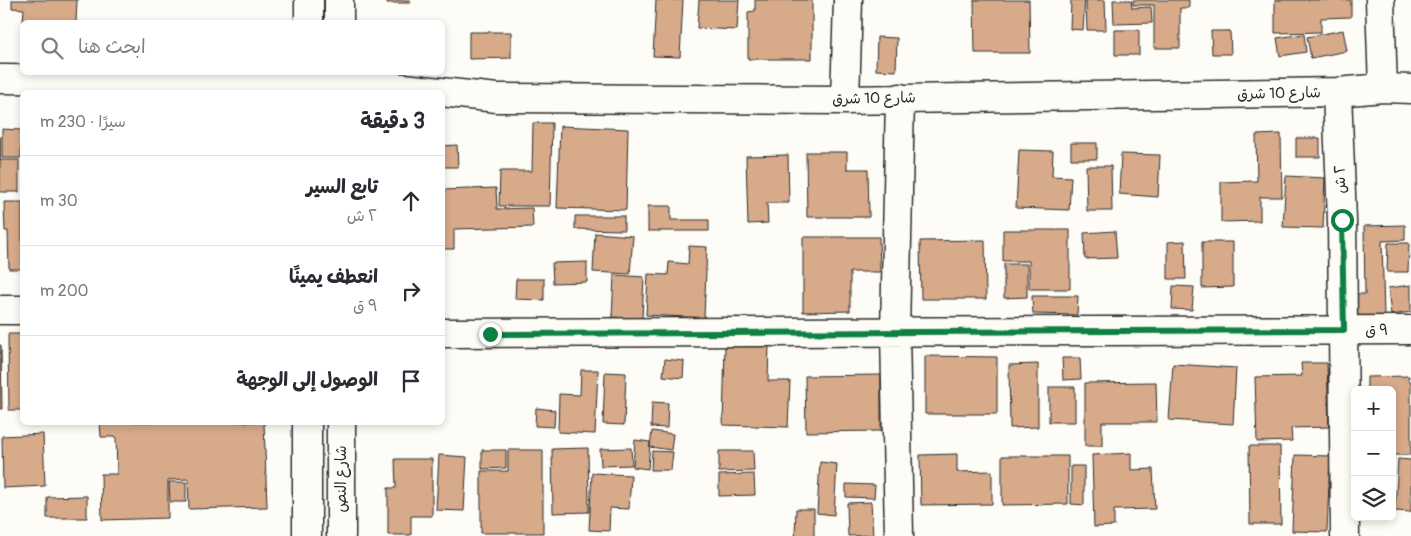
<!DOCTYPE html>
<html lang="ar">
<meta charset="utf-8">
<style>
:root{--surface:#fff;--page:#f2f2f3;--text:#2b2b33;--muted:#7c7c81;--line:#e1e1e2}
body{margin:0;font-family:Pangolin,"Playpen Sans Arabic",sans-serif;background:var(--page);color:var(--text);direction:rtl}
.controls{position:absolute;right:15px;bottom:15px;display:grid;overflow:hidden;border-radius:8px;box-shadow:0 2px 8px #0003}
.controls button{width:45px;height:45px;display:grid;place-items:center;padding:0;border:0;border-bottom:1px solid var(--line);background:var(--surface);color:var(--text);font:25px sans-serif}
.stop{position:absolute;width:15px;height:15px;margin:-11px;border:4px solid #0b8043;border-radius:50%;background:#fff}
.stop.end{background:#0b8043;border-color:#fff;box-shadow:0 1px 5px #0008}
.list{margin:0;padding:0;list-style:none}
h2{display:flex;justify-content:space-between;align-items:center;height:65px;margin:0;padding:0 20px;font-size:21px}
h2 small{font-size:16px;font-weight:400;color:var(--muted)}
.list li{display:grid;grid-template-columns:32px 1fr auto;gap:15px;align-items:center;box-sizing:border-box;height:90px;padding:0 20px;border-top:1px solid var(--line)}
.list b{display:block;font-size:19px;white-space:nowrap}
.list p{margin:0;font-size:16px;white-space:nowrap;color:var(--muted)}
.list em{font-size:16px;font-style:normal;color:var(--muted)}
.icon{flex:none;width:28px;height:28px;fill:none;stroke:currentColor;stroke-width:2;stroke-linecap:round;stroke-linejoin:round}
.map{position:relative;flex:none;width:1411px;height:536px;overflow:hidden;direction:ltr}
.search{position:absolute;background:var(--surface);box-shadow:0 2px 8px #0003;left:20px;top:20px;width:425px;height:55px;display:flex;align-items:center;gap:12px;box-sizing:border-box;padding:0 18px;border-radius:8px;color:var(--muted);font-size:19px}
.panel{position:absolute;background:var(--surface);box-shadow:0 2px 8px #0003;left:20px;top:90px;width:425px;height:335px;border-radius:8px;direction:rtl}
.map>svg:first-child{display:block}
</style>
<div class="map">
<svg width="1411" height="536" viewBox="0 0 1411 536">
<rect width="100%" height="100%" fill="#fdfcf7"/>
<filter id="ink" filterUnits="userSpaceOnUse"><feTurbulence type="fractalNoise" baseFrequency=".02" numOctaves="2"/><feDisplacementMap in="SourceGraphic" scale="10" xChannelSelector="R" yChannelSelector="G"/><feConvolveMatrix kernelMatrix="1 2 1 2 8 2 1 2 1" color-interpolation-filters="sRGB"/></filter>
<g filter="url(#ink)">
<!-- building -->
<path fill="#d7aa89" stroke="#2b2b2b" d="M12 0H77L76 22H23L24 9 12 8Z
M387 0H410V3H387Z
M656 0H683L680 57 653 56Z
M699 0H739L737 30 697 28Z
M755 0H812V59H748V12L755 11Z
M974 0H1029L1030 53H975Z
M1071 0H1085L1083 30 1070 29Z
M1086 0H1105L1106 30H1087Z
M1113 0H1131L1132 8 1151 7 1152 23 1114 24Z
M1133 0H1189V8H1180V48H1154V5H1133Z
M1275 0H1351V17L1321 18V32L1275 33Z
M1115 30H1139V55H1115Z
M1343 30 1347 51 1311 58 1307 37Z
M1211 31H1230L1231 54H1212Z
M469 32H511V58L469 59Z
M1304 34 1306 52 1280 56 1277 38Z
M877 37 897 38 896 71 876 70Z
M533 123H552L550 206H499L500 171H532Z
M560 126 628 129 626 210 557 208Z
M2 129 21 130V158H2Z
M1281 134 1282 197H1260V221L1221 222V182L1257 181 1256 135Z
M0 136V160H19V192H0Z
M1296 138H1320V157H1296Z
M1071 143H1097V159H1071Z
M457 145 458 167H442V146Z
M1019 150 1053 151 1052 176 1071 177 1069 210 1016 208Z
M806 152H847V169H868L869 217H807Z
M1121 154 1160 155 1158 197 1119 194Z
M788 155 789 203H767L768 223 748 224 746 156Z
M1086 166H1111L1112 211H1087Z
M1286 176 1325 178 1323 228 1283 227Z
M496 188 497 209 532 208 533 227 454 229V249H442V190Z
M4 202H22V269H9L8 231H5Z
M648 206H671V220H709V231H648Z
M575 216H624V230L575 229Z
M1405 225V240L1382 241 1384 316 1353 317 1352 294H1365L1364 226Z
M1003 230H1070V289H1029V261H1003Z
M1115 231 1117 258 1085 259 1084 233Z
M595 233 633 236 630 274 593 272Z
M803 237H879L880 272H850V311L803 312Z
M985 240 986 299H921L920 241Z
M1185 241 1186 279H1168V242Z
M1202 242H1233V287L1202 288Z
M1388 243H1409L1408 272H1387Z
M689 246 707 247 704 318 646 315 648 274 668 275 669 262 688 264Z
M587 262V282L553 283 552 263Z
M1004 264H1027V297L1004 298Z
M614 275 644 277 642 319 612 317Z
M516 279H544V300L515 299Z
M1411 285V312L1391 315 1388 288Z
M1173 286 1194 287 1192 310 1172 309Z
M1032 296H1078L1077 315 1033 314Z
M8 334H22V410H9Z
M725 344 769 345 768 381H790L788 427 723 425Z
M0 345H1L2 409H0Z
M925 356 997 357V414H925Z
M1062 358H1080L1081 379 1063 380Z
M665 359 684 361 683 378 663 376Z
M1301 363H1327L1329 427 1291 428 1292 441 1257 442 1255 377 1302 376Z
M1038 364V427L1010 428 1009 365Z
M1173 364 1236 368 1233 424 1169 420Z
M581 370H598L595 434 558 432 559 394 580 395Z
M605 372 626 373 624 425 603 424Z
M881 375V431L806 432 805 376Z
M1409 376 1408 381H1411V455H1392V390H1367V377Z
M1156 382 1157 422H1102V446H1085V383Z
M1049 387H1075V422H1049Z
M652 402 668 403 667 428 651 427Z
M536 408 555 410 554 427 535 426Z
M100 422H264L267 507 189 509 188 479 168 480V518L102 520 101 474H117L116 437H101Z
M652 431 673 434 671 450 650 447Z
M43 434 45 486 3 488 2 436Z
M635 440 650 442 648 469 633 467Z
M1249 446H1280L1281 524H1250Z
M588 448 589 512 553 513 552 449Z
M631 448 632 465 601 466 600 449Z
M482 450H506V468L482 469Z
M508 450H543V533H481V471H508Z
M652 451 673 452 671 470H651Z
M719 451H753L754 471 719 472Z
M1131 453V470L1153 469 1155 509 1114 510V526L1094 527 1092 455Z
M957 454V472L992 471V504L921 505 920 455Z
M439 455 467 457 464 511 436 510Z
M1295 455 1330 456 1327 532 1292 531Z
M1002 456H1068V504L1002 505Z
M395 459H432V516H411V535H388V488H396Z
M1398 459 1411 460V512L1395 511Z
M820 462 837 464 834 515 817 513Z
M1071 466H1084V505L1071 504Z
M592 473 631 475 629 509 610 508 609 531 589 530Z
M754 474 755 495 719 496V475Z
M169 482H186V502H170Z
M846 484 875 485 874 498 846 497Z
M87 496V518H47V497Z
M871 502 873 535 848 536 847 503Z
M796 509H814V536H795Z"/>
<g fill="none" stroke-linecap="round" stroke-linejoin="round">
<!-- minor casing -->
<g stroke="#2b2b2b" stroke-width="31">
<path id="minor" d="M1380 0 1383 88
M0 79 308 82 338 81 497 98 845 100 1337 92 1383 88 1411 89
M1337 92 1342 220 1345 536
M845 100 848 0
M0 310H22
M442 333 1411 330
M899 536 895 332 900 98"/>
</g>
<!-- major casing -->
<g stroke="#2b2b2b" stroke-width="31">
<path id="major" d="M309 22V0
M339 22V0
M308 92V72
M338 92V72
M341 422V536
M307 536V422"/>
</g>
<!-- minor -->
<use href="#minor" stroke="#fdfcf7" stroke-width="28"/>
<!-- major -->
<use href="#major" stroke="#fdfcf7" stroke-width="28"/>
</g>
</g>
<g fill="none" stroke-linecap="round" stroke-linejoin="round" filter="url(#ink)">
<!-- route -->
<path stroke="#0b8043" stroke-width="6" d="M490 334 1344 330 1342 220"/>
</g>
<g text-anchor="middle" stroke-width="5" stroke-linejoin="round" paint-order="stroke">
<!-- street labels -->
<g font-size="15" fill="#2b2b2b" stroke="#fdfcf7">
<text transform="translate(1279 93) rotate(-1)" y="5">شارع 10 شرق</text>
<text transform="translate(874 98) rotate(-1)" y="5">شارع 10 شرق</text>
<text transform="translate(1340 179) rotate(-92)" y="5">٢ ش</text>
<text x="1377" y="335">٩ ق</text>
<text transform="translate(341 479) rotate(-90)" y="5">شارع النص</text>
</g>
</g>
</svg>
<div class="controls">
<button>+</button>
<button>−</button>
<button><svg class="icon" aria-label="layers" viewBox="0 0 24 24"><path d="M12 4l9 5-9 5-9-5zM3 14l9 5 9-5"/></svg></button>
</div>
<div class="stop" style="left:1342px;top:220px"></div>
<div class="stop end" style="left:490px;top:334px"></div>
<div class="search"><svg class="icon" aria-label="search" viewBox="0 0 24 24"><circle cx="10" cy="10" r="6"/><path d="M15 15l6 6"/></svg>ابحث هنا</div>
<section class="panel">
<h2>3 دقيقة<small>سيرًا · 230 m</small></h2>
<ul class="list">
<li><svg class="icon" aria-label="ahead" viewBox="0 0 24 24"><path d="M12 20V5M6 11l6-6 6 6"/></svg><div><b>تابع السير</b><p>٢ ش</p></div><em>30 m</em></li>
<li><svg class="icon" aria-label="right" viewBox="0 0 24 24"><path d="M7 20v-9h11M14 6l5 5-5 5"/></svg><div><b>انعطف يمينًا</b><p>٩ ق</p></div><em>200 m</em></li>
<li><svg class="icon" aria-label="arrive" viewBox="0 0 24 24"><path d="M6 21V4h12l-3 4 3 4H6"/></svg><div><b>الوصول إلى الوجهة</b></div></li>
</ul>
</section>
</div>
